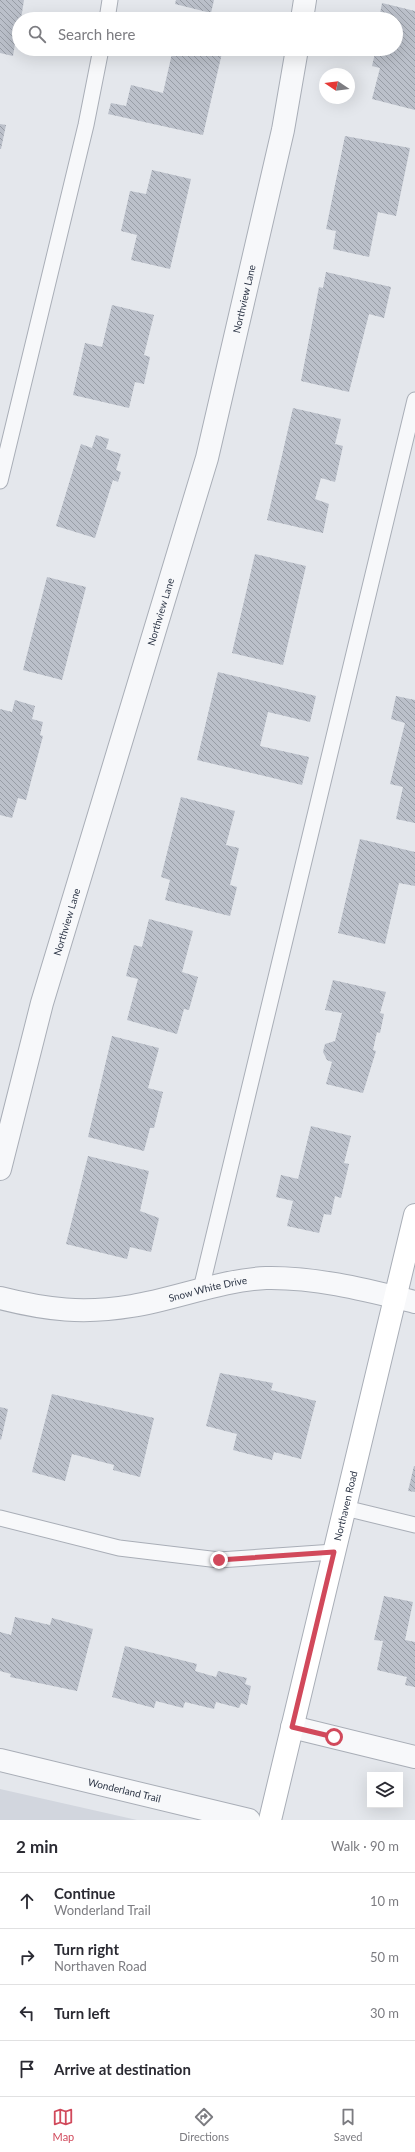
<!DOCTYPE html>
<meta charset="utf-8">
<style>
:root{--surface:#fff;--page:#f7f7f7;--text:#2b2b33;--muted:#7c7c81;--line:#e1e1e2;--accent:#d1495b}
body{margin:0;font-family:Lato,sans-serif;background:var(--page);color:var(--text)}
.controls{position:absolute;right:12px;bottom:12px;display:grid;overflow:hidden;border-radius:0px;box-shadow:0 4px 16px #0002}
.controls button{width:36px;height:36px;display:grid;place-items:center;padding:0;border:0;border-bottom:1px solid var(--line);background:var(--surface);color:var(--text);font:20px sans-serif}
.compass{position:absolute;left:319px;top:68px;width:36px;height:36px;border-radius:50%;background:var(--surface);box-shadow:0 4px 16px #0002;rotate:283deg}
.stop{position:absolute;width:12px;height:12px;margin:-9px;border:3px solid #d1495b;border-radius:50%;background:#fff}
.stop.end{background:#d1495b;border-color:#fff;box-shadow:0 1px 4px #0008}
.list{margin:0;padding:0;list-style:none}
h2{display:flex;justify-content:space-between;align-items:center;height:52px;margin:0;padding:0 16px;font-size:17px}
h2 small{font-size:13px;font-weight:400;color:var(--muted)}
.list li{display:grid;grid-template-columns:26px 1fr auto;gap:12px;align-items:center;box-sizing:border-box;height:56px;padding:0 16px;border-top:1px solid var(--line)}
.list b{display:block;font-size:15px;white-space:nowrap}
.list p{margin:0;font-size:13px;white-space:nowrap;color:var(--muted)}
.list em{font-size:13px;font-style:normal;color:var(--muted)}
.icon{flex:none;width:22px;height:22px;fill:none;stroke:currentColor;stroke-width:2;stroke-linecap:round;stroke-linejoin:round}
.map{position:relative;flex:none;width:415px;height:1820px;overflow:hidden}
.search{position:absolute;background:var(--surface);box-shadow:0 4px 16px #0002;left:12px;right:12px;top:12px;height:44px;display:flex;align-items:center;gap:10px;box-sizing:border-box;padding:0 14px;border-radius:22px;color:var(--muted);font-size:15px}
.sheet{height:276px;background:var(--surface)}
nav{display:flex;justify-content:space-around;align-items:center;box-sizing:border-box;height:56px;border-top:1px solid var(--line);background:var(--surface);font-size:11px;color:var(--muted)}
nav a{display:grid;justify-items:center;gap:2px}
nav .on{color:var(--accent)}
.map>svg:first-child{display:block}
</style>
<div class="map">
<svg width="415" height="1820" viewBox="0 0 415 1820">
<defs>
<pattern id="building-back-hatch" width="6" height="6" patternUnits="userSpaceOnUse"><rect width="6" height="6" fill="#bbc0ca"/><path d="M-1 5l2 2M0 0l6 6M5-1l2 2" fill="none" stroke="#989da6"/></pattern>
</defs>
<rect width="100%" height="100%" fill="#e4e7ec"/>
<!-- built -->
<path fill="#d2d6de" d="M0 1789 137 1820H0Z"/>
<!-- building -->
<path fill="url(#building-back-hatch)" d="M0 0H24L21 19H19L13 56 0 53Z
M176 0H214L211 13 175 4Z
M382 3 415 11V110L372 99 380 68 372 66 376 49H396V19H379Z
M173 49H203L222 53 203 135 108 114 111 103 126 106 131 85 163 93Z
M0 124 6 125 1 149H0Z
M345 136 410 148 396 216 378 212 369 257 333 249 336 231 326 229Z
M152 170 191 179 170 269 131 260 137 235 121 231 130 191 146 194Z
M326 272 391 287 384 318 369 314 349 392 301 381 319 287 323 288Z
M112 305 154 315 144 355 150 357 144 384 135 382 129 408 73 395 85 343 102 347Z
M293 408 341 419 335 444 343 446 335 482 321 478 315 499 329 504 323 533 267 520Z
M96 435 109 439 106 449 121 454 116 470 121 472 118 482 113 480 95 538 56 526 81 444 92 448Z
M255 554 306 566 283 665 232 653Z
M47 577 86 587 62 680 23 670Z
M218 672 316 696 310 722 268 712 260 746 309 757 302 785 197 760Z
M396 696 415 700V823L396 819 403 787 390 784 405 723 391 719Z
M15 700 35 706 32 719 43 722 40 735 43 736 26 800 18 798 12 818 0 815V709L12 712Z
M181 797 235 811 226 845 239 848 230 885 237 887 230 916 165 900 170 880 161 877Z
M360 839 415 852V886L399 883 385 944 338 933Z
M149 919 193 931 182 972 198 977 189 1010 184 1009 177 1034 127 1020 138 979 126 976 134 945 142 947Z
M333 980 386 992 380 1013 384 1014 380 1033 377 1032 373 1050 376 1051 363 1093 326 1084 332 1062 327 1060 323 1052 325 1044 335 1041 342 1013 325 1010Z
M112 1036 159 1048 148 1088 163 1092 154 1128H150L144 1151 88 1137Z
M311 1126 351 1136 344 1163 349 1164 341 1198 335 1196 331 1215 324 1214 319 1233 287 1226 293 1201 276 1197 281 1175 298 1179Z
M88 1156 149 1171 140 1211 159 1218 151 1252 130 1247 127 1259 66 1244Z
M220 1373 273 1383 271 1390 316 1401 301 1459 274 1452 272 1460 233 1450 237 1434 206 1426Z
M52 1394 154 1418 140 1477 113 1470 114 1465 72 1454 65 1481 32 1472Z
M0 1407 8 1409 1 1440 0 1439Z
M414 1466H415V1492L408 1491Z
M384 1596 413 1602 405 1640 415 1642V1687L405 1685 407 1677 377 1670 383 1641 374 1640Z
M15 1617 50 1625 52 1618 93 1629 77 1691 10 1677 11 1674 0 1671V1632L11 1635Z
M125 1646 197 1664 195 1671 216 1677 218 1671 247 1678 245 1684 251 1686 247 1705 241 1703 239 1708 216 1702 214 1709 185 1702 183 1708 156 1701 154 1708 112 1697Z"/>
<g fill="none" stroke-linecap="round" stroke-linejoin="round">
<!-- lane casing -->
<g stroke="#a9aeb7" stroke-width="17">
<path id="lane" d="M107 19 110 0
M0 481 86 125 101 49
M201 1289 415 400
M345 1508 415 1525
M0 1518 119 1548 219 1560 334 1552"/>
</g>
<!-- street casing -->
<g stroke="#a9aeb7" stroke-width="24">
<g id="street">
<path d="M302 19 305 0"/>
<path id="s1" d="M0 1169 42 1003 207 458 283 130 297 49"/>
<path id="s2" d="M0 1298C47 1310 84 1314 132 1306 176 1299 221 1280 266 1278 316 1277 366 1290 415 1302"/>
<path d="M292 1727 415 1757"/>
<path id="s3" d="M0 1760 249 1820"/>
</g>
</g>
<!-- secondary casing -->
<g stroke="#a9aeb7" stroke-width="24">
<g id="secondary">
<path id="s4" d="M270 1820 415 1215"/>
</g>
</g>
<!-- lane -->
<use href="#lane" stroke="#f7f8fa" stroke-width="15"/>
<!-- street -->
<use href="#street" stroke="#f7f8fa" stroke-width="22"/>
<!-- secondary -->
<use href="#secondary" stroke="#fff" stroke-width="22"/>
</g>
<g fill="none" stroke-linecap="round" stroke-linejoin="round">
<!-- route -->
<path stroke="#d1495b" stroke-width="5" d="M219 1560 334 1552 292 1727 334 1737"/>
</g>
<g text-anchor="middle" stroke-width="3.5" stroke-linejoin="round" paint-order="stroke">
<!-- street labels -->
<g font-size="10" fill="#2b3445" stroke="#f4f6f9">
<text dy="4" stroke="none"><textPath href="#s1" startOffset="904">Northview Lane</textPath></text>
<text dy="4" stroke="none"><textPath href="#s1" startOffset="580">Northview Lane</textPath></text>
<text dy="4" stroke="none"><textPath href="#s1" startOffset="256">Northview Lane</textPath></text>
<text dy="4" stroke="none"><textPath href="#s2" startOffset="211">Snow White Drive</textPath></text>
<text dy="4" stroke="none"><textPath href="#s4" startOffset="323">Northaven Road</textPath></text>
<text dy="4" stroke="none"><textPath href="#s3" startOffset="128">Wonderland Trail</textPath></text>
</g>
</g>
</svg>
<div class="controls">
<button><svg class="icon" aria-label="layers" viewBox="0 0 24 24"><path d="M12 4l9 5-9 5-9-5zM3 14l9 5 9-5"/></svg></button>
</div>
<svg class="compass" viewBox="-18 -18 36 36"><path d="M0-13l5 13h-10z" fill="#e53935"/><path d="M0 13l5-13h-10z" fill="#7c7c81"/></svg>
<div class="stop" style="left:334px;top:1737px"></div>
<div class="stop end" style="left:219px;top:1560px"></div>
<div class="search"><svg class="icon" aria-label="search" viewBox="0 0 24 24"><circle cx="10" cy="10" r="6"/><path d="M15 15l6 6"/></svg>Search here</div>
</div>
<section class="sheet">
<h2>2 min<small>Walk · 90 m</small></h2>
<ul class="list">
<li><svg class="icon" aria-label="ahead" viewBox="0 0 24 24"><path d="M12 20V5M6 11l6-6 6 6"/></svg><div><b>Continue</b><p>Wonderland Trail</p></div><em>10 m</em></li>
<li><svg class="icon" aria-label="right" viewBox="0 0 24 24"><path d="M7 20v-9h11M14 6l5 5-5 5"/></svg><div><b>Turn right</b><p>Northaven Road</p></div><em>50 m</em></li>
<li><svg class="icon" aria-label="left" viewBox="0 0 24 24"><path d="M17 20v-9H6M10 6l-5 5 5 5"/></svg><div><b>Turn left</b></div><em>30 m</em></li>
<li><svg class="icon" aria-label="arrive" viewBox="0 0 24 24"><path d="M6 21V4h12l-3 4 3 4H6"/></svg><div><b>Arrive at destination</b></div></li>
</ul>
</section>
<nav>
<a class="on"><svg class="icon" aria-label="map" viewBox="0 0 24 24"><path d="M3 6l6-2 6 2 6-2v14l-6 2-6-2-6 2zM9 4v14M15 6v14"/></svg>Map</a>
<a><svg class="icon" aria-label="directions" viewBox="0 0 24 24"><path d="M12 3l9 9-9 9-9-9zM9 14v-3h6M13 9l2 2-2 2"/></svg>Directions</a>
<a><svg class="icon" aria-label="saved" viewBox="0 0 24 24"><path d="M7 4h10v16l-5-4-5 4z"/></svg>Saved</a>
</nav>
